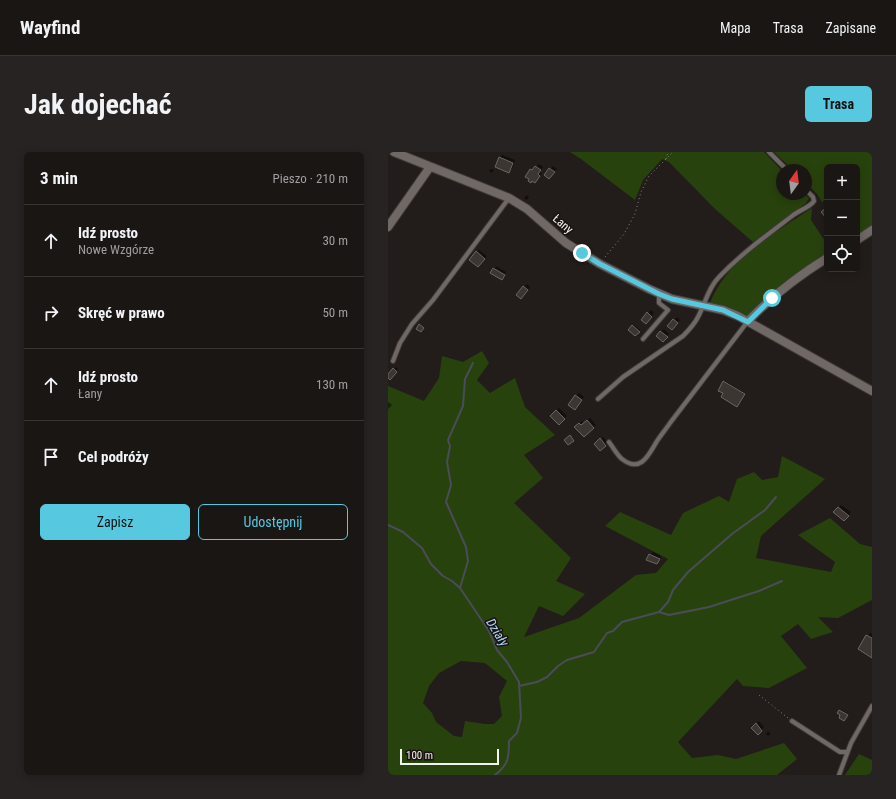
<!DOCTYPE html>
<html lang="pl">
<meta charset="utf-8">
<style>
:root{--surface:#1a1614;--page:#272322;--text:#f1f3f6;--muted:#9f9fa0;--line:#383534;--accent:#56c9e0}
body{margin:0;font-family:"Roboto Condensed",sans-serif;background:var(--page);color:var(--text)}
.controls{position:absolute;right:12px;top:12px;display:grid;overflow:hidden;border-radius:6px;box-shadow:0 2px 10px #0003}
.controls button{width:36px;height:36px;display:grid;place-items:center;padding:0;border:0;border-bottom:1px solid var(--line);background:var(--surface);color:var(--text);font:20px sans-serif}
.compass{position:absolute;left:388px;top:12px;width:36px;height:36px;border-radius:50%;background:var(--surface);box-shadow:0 2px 10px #0003;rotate:14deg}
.scale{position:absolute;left:12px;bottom:10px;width:99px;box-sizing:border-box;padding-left:4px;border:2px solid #f5f1ef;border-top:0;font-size:11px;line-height:14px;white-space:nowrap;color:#f5f1ef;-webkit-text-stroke:3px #191311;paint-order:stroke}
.stop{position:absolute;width:12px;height:12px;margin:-9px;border:3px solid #56c9e0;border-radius:50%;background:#fff}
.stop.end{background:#56c9e0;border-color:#fff;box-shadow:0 1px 4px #0008}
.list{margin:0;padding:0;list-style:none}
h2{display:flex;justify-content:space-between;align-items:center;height:52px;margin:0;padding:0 16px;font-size:17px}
h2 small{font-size:13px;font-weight:400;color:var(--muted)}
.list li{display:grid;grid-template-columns:26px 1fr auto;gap:12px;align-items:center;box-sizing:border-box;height:72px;padding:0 16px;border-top:1px solid var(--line)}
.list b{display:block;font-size:15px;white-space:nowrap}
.list p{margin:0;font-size:13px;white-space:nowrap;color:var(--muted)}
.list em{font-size:13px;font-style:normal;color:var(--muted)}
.actions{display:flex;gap:8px;padding:12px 16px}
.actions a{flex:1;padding:9px 0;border:1px solid var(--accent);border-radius:6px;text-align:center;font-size:14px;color:var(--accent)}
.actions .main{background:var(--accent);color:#111}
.icon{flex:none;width:22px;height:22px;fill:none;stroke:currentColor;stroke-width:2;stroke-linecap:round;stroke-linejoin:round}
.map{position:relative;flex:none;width:484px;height:623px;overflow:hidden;border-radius:6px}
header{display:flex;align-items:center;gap:24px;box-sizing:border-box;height:56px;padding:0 20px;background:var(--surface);border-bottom:1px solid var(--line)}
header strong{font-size:19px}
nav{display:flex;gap:22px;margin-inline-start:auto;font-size:14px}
.intro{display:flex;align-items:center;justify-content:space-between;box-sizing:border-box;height:96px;padding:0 24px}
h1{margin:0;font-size:28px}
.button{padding:10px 18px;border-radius:6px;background:var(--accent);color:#111;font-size:14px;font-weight:700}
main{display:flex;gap:24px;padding:0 24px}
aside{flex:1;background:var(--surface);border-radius:6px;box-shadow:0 2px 10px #0003}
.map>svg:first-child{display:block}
</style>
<header>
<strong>Wayfind</strong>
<nav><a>Mapa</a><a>Trasa</a><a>Zapisane</a></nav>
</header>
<div class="intro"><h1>Jak dojechać</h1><a class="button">Trasa</a></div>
<main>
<aside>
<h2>3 min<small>Pieszo · 210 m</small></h2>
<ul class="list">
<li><svg class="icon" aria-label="ahead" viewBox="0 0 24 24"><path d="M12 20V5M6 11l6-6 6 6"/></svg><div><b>Idź prosto</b><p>Nowe Wzgórze</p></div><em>30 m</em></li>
<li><svg class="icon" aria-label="right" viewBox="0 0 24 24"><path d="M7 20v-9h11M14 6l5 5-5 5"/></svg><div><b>Skręć w prawo</b></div><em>50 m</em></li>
<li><svg class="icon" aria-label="ahead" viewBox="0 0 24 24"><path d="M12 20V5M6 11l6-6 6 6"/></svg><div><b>Idź prosto</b><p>Łany</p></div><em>130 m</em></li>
<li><svg class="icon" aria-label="arrive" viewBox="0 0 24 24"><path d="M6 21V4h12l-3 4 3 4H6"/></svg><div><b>Cel podróży</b></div></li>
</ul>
<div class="actions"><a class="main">Zapisz</a><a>Udostępnij</a></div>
</aside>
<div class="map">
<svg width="484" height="623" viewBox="0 0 484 623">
<rect width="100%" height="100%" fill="#221d1a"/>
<!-- green -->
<path fill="#28420d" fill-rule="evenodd" d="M182 0H376L394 19V42H416L421 46 418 51 365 90 327 57 281 10 274 7 255 28 247 48 193 7Z
M386 0H484V74L472 82 469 77V15H439V46L434 50 429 42 418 31V18H405Z
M424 56 423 68 439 92V103L360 164 322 151C339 107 387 81 424 56Z
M94 199 101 211 89 228 102 241 127 226 137 255 167 283 136 303 155 326 126 351 183 406 168 429 197 442 175 464 151 454 136 485 191 466 248 423 268 421 280 407 217 374 232 360 283 383 295 361 331 344 341 350 349 327 366 320 374 328 390 325 394 304 437 327 373 384 368 406 443 420 447 410 410 383 442 366 472 392 484 395V448L450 466 430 465 445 480 423 487 410 472 393 484 419 516 381 536 355 534 349 527 290 590 304 606 330 603 348 607 396 591 409 607 389 623H0V234L36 249 51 226 54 204 75 210ZM73 509 97 511 119 529 111 545 114 564 106 572H97L77 569 74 585 66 584 48 570 44 561 35 551 41 534 51 521Z
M471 602 484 608V623H457Z"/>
<!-- shadow -->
<path fill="#0007" d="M114 3 127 8 124 17 121 19 112 5Z
M151 12 155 15 152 20 154 21 149 27 143 18 146 15 147 16Z
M165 14 169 17 164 23H157Z
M103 17 106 18 104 21 101 19Z
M139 43 141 45 139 48 136 46Z
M91 98 99 104 92 112 88 100Z
M108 114 118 120 116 124 106 117Z
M139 132 142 135 136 143 130 142Z
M263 158 266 161 258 170 254 168Z
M289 165 292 168 284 177 280 174Z
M246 173 252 178 247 183 241 178Z
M276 177 281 182 275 189 269 184Z
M8 215 10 217 2 226 0 223Z
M337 229 357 241 350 252 336 241Z
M191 241 196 245 190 254 188 244Z
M0 250 4 253 0 257Z
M171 256 179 264 171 272 163 264Z
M202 266 208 273 196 284 188 275 194 269 196 271Z
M215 285 220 290 212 297 207 292Z
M453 353 463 360 459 365 447 360Z
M265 400 273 404 269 411 262 403Z
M482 481 484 482V505L471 497Z
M453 558 460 562 457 567 452 559Z
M371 569 376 575 370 582 364 576Z
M380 579 383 582 380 584 378 582Z"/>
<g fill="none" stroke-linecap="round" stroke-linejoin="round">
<!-- stream -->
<path stroke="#4a4c57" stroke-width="2" d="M0 373 15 380 34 396 43 412 55 424 64 429 72 436 101 479 109 498 119 510 131 530 133 566 129 581 121 589C121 605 121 612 107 623
M72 436 80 409 78 395 58 350 63 333 59 310 62 294 60 288 75 254 77 227 85 211
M271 460 281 463 321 455 371 439 394 429
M131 534 149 530 159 525 170 514 179 508 206 500 219 481 225 479 234 470 271 460 280 450 285 438 300 420 344 382 377 358 388 345"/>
</g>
<!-- building -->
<path fill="#3c3633" stroke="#6d6562" d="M111 5 125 11 121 21 107 15Z
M147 14 153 18 150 22 152 24 147 31 144 29 143 31 140 29 141 27 137 25 142 17 144 18Z
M161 16 167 20 161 27 156 23Z
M439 55V67L433 60Z
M88 99 97 107 90 115 81 108Z
M105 116 117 123 114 128 102 121Z
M135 134 140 138 133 147 128 143Z
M259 160 264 165 258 172 253 168Z
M285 167 290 171 284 178 279 174Z
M31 172 36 176 33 180 28 177Z
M244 173 252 180 247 184 240 178Z
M272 179 280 185 275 190 268 184Z
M5 216 9 220 2 228 0 226V222Z
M335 229 357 242 349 255 333 245 335 241 330 239Z
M187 243 194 248 187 258 180 253Z
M168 258 177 267 171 273 162 264Z
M199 268 206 276 196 285 186 275 191 271 193 273Z
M182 283 186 289 180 293 176 288Z
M212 286 218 294 212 299 206 292Z
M450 355 461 364 456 369 445 360Z
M261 402 272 407 269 412 258 408Z
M478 483 484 486V506L470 497Z
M451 558 460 563 456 569 451 566 452 563 449 561Z
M368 571 374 579 370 583 363 576Z"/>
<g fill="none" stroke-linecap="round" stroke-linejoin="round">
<!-- service casing -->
<g stroke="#3f3a38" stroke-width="6">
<path id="service" d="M381 0 399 18
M255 187 280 158 271 151V142
M5 209 12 191 24 172 45 148 121 46
M210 247 235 225 295 184C301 178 306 173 310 165 317 152 320 136 331 125 353 102 379 83 404 64 411 58 421 56 426 49L425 45 418 38
M221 290C225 295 229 303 234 307 253 322 261 302 269 289 273 283 278 277 282 271L360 169
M404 569 452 600H459
M451 623 463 591 484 554"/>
</g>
<!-- minor casing -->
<g stroke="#3f3a38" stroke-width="10">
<path id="minor" d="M6 0 121 46 139 57 178 91 212 112 261 137 284 147 335 158 350 164 484 239
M0 75 42 15
M469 88 484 78
M360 169C383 145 410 124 439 106"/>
</g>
<!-- path -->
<path stroke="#888380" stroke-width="1" stroke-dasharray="1 3" stroke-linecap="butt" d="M278 7 280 0
M217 105 236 82 247 62 253 40 261 24 285 0
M371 543 400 566"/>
<!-- service -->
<use href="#service" stroke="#6f6864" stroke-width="4"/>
<!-- minor -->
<use href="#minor" stroke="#6f6864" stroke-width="8"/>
</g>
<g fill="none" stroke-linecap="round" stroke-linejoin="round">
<!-- route -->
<path stroke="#56c9e0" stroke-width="5" d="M194 101 212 112 271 142 284 147 335 158 360 170 384 146"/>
</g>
<g text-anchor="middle" stroke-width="3" stroke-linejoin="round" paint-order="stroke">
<!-- street labels -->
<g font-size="12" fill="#f5f1ef" stroke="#191311">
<text transform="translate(175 72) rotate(41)" y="4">Łany</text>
</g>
<!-- water labels -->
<g font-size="13" font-style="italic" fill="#afd5f7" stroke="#191311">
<text transform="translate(110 480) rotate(58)" y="5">Działy</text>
</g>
</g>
</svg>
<div class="controls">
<button>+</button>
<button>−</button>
<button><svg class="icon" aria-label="locate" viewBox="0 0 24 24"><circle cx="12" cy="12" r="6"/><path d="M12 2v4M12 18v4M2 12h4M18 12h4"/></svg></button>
</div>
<svg class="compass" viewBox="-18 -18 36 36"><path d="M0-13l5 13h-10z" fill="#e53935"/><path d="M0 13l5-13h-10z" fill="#9f9fa0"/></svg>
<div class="scale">100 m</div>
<div class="stop" style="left:384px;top:146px"></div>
<div class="stop end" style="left:194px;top:101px"></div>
</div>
</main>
